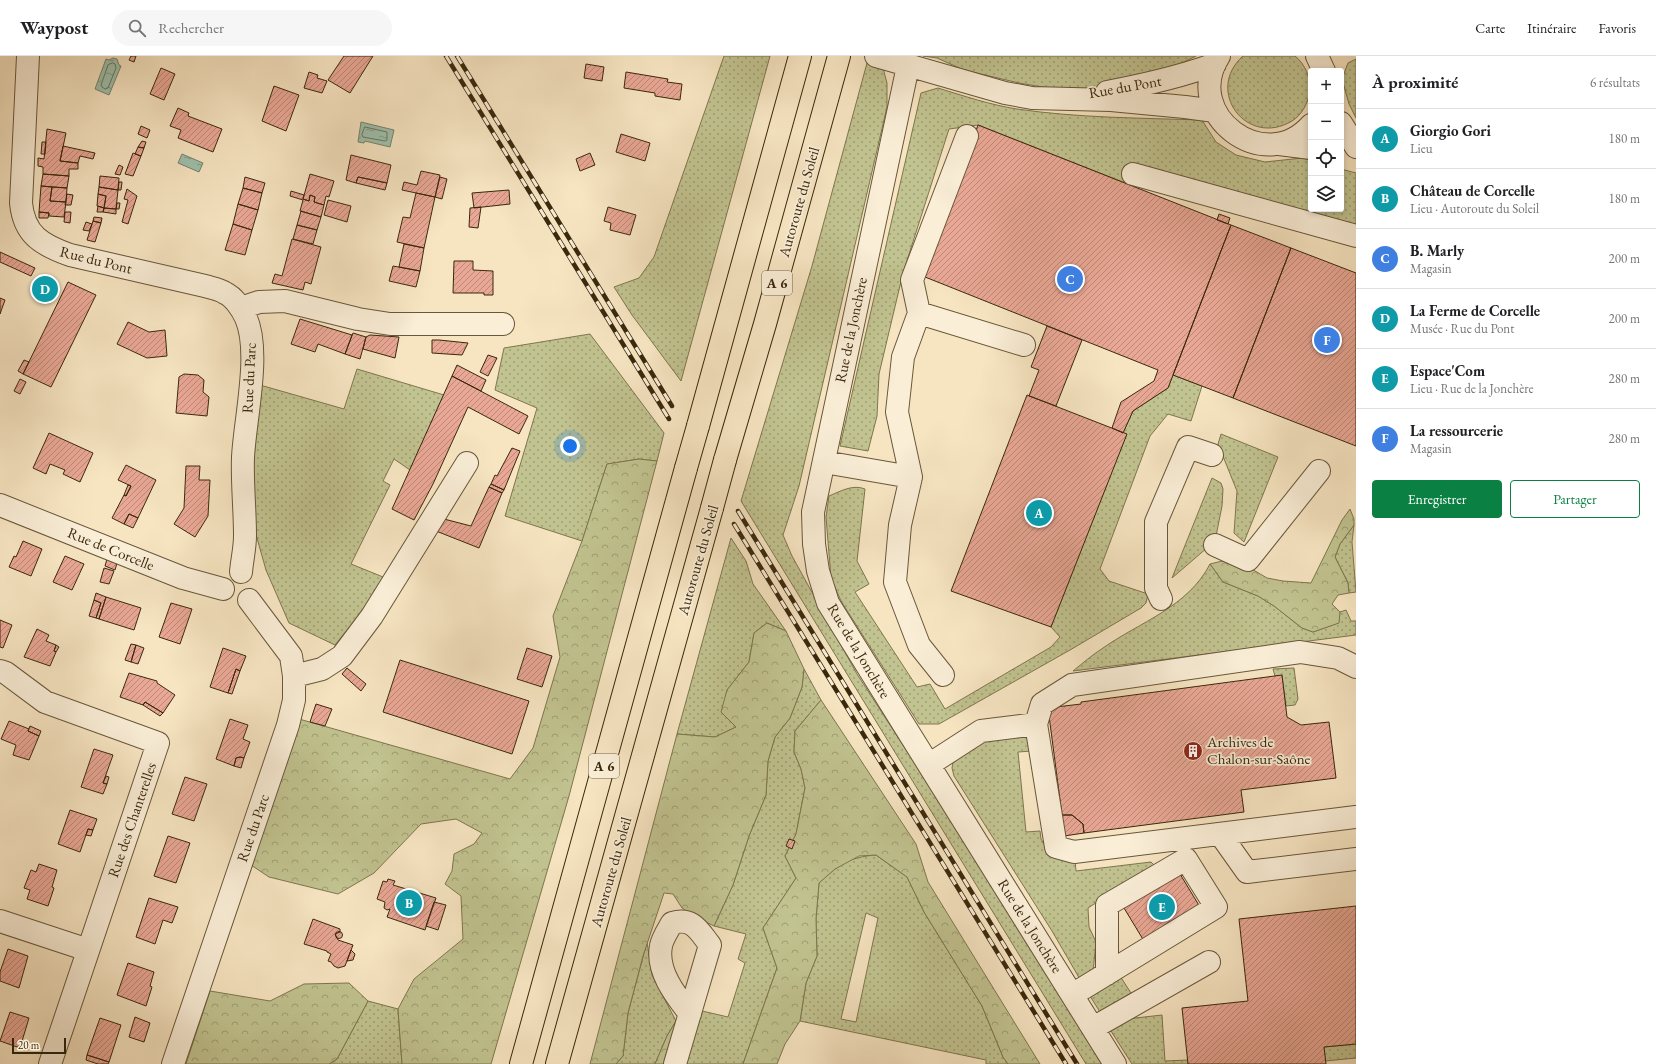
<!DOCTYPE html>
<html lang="fr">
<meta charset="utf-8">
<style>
:root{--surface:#fff;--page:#f6f6f6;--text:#202124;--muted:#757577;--line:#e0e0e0;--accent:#0b8043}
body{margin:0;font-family:"EB Garamond",serif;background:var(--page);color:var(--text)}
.controls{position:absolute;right:12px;top:12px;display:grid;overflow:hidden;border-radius:4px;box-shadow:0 2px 6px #0003}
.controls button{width:36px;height:36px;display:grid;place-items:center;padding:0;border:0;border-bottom:1px solid var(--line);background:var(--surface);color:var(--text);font:20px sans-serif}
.scale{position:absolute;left:12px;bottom:10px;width:54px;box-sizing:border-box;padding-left:4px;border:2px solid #3a280d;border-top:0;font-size:11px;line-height:14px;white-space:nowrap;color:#3a280d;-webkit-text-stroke:3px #faeed7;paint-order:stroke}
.you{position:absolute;left:570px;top:390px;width:14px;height:14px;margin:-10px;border:3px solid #fff;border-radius:50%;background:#1a73e8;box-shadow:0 0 0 6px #1a73e833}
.badge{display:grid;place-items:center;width:26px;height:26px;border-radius:50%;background:var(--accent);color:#fff;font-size:13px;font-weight:700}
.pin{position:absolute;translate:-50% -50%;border:2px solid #fff;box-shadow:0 1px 4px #0006}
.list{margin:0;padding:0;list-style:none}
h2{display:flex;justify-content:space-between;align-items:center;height:52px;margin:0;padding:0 16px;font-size:17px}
h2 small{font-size:13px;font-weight:400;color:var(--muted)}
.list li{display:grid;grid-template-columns:26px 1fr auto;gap:12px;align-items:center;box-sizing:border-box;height:60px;padding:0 16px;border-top:1px solid var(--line)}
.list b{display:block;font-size:15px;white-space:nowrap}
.list p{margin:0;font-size:13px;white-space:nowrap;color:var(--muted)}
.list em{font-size:13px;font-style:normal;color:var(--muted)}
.actions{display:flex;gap:8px;padding:12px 16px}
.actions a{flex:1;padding:9px 0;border:1px solid var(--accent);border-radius:4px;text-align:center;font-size:14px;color:var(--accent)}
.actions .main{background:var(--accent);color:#fff}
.icon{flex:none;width:22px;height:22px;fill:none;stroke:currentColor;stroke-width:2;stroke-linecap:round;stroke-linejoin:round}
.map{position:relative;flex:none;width:1356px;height:1008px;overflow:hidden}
header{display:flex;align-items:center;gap:24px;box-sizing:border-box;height:56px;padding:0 20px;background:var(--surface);border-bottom:1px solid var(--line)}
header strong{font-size:19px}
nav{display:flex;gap:22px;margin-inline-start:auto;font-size:14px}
.search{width:280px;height:36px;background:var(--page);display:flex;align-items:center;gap:10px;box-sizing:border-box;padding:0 14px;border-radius:22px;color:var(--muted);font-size:15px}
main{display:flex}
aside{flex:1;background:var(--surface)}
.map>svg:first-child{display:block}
</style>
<header>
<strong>Waypost</strong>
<div class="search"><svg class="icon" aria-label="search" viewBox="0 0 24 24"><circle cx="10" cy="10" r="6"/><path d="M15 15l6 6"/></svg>Rechercher</div>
<nav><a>Carte</a><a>Itinéraire</a><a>Favoris</a></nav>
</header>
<main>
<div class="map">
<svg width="1356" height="1008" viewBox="0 0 1356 1008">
<defs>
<pattern id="grass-dots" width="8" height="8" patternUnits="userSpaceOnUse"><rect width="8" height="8" fill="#c1c390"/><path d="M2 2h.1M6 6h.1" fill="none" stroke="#9e9e74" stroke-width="1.8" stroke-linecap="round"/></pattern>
<pattern id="forest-crowns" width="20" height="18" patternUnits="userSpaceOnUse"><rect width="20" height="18" fill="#c1c390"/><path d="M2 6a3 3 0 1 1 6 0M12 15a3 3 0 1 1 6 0" fill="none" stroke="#9e9e74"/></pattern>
<pattern id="water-ripples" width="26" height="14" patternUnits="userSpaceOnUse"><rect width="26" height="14" fill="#9ec0ad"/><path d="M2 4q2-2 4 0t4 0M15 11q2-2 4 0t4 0" fill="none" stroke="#829c8b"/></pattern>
<pattern id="building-hatch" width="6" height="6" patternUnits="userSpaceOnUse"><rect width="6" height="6" fill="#e9a795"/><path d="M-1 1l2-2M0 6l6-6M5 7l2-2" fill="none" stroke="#be8878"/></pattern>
</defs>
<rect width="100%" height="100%" fill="#f7e5c2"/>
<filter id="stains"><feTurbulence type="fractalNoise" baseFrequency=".005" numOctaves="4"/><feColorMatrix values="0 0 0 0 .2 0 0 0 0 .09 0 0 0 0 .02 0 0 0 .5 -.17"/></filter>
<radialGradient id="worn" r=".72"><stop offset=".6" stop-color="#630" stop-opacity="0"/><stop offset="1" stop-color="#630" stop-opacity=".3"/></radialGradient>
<!-- grass -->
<path fill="url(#grass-dots)" stroke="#7e764e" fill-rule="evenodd" d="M724 0H770L681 325 632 259 614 231 639 222 654 201Z
M923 0H1196L1180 8 1098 32 1060 34 1019 27 964 14 937 2Z
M1243 0H1295C1305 8 1311 22 1310 35 1308 47 1302 59 1292 65 1247 92 1204 35 1243 0Z
M1356 3V62L1349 48 1342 23 1348 7Z
M867 7 883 12 887 27V51L799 430 783 479 792 500 857 618 983 813 1105 1008H1086L741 445 812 210Z
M938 32C964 40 991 49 1017 53 1078 62 1142 62 1202 64L1216 86 1236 99 1265 106 1302 102 1311 104V153H1341V113L1356 117V171L1136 109 1128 128 978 69 949 73 903 217 879 318 877 360 868 395 840 390 921 37Z
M590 278 664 377 657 405 639 403 607 408 582 485 505 460 537 352 495 334 504 292Z
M357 313 444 339 410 414 394 403 383 425 390 429 351 508 388 523 335 589 289 567 266 514 255 475 252 428 260 329 344 353Z
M1173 319 1202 330 1191 365 1168 358 1150 380 1100 513 1109 525 1148 538 1146 547 1141 552 1070 594 939 668H919L841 545 831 522 826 461 829 440C841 435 853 428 865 433L857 505 869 528 855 536 917 631 930 628 945 653 1051 591 1060 581 1051 571 1126 379 1123 377 1133 355 1168 332Z
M1221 378 1278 401 1244 486 1234 477 1237 435 1218 388Z
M1212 422 1221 427 1223 433 1222 450 1216 480 1208 491 1172 522Z
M1354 469 1352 486 1356 536 1349 537 1348 527 1335 501 1340 488Z
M731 482 746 505 753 528 786 575 767 567 754 577 749 606 727 634 736 671 715 681 677 678Z
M1210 508 1223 526 1258 540 1274 550 1302 572 1313 576 1338 567 1340 556 1346 554 1351 565H1356V579L1073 615C1083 607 1092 599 1103 592 1140 566 1188 551 1210 508Z
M1294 612 1298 643 1295 649 1286 650 1282 620H1275L1273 613Z
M804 613 821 644 795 675 794 696 801 713 805 732 796 778 785 800 796 822 763 872 777 912 743 1008H685L702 955 728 961 745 907 738 903 746 878 714 870 733 829 749 780 766 739 768 705 775 681 790 662 802 631Z
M1028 680 1032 695 1018 696 1026 776 1040 775 1041 783 1049 796 1075 804 1076 815 1151 806 1154 809 1088 852 1089 871 1096 886 1093 916 1081 925 1052 875 954 720 952 712 953 706 979 685Z
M876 799 907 821 924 856 982 950 1003 1001 1008 1008H986V1004L800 965 806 927 817 900 816 863 819 827C838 809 849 801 876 799ZM866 857 878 862 856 966 841 963Z
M647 886 652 919 676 965 667 980 655 1008H616L623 1000 628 957Z
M1120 920 1131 937 1100 956 1090 940Z
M368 945 398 953 402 1008H329L337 1003Z
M1162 959 1165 1005 1188 1004V1008H1132L1109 972 1127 963Z
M1356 988V1002L1325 1005 1324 991Z"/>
<!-- forest -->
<path fill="url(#forest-crowns)" stroke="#7e764e" d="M639 403 657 405 569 740 491 1008H402L398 953 414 923 463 883 461 840 445 828 452 815 454 798 474 788 482 777 456 763 421 768 374 817 338 838 269 821 251 809 299 663 510 723 533 692 560 601 553 560 582 485 607 408Z
M1350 453 1354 463V469L1340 488 1335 501 1348 527 1349 537 1338 539 1332 548 1340 556 1339 567 1313 576 1302 572 1274 550 1258 540 1223 526 1210 508 1222 505 1250 512 1267 522 1283 525 1311 527 1342 464Z
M767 567 786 575 804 613 802 631 790 662 775 681 768 705 766 739 749 780 733 829 714 870 694 860 682 852 673 838 664 837 643 900 628 957 623 1000 616 1008H590L677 678 715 681 736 671 721 656 727 634 749 606 754 577Z
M821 644 916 788 928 826 1040 1008H1008L1003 1001 982 950 924 856 907 821 876 799 859 800 835 813 819 827 816 863 817 900 806 927 800 965 785 988 777 1008H743L777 912 763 872 796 822 785 800 796 778 805 732 801 713 794 696 795 675Z
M349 927 368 945 337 1003 329 1008H186L210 935 270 945 304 928Z
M676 965 668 1008H655L667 980Z"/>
<!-- water -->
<path fill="url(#water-ripples)" stroke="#76836d" d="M113 2 117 3 119 9 121 10 109 39 95 33 106 3 109 4Z
M361 66 394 74 390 91 365 85 364 87 358 86Z
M182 98 203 107 199 116 178 107Z"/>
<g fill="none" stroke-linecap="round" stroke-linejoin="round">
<!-- shore -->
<path stroke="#6c745d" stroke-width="1" d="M113 7 115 8 116 12 108 32 105 33 102 31 101 29 108 9Z
M365 71 387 76V84L385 85 363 81 362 79Z"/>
</g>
<!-- building -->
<path fill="url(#building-hatch)" stroke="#3a280d" d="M131 0H136L134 6 129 4Z
M344 0H373L350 37 328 24Z
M586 8 604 11 602 25 584 22Z
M161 12 175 18 164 44 150 38Z
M309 16 318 19 317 22 327 25 322 37 304 32Z
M626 16 668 23 667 26 682 28 680 44 655 40V37L624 32Z
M274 30 299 39 286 75 262 65Z
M178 52 189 57 188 60 222 73 213 96 178 82 181 74 170 70Z
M978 69 1231 169 1168 332 1133 355 1123 377 1112 372 1121 346 1154 325 1158 314 920 219Z
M141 70 150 74 147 82 138 78Z
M47 73 66 77 60 105 78 107V113H69V120L43 118V111L38 110V102L44 103Z
M621 78 650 87 645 105 616 96Z
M142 85 146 86 144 92 138 91Z
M42 86H46L45 98H41Z
M63 90 95 97 93 103 80 100 78 107 60 105Z
M138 91 144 92 141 100 135 98Z
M133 97 141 100 133 120 125 118Z
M590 97 595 109 580 115 576 103Z
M351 99 391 109 387 127 358 121 356 127 346 124Z
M119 109 123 111 120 119 115 118Z
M421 115 440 119 435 141 402 134 404 126 417 129Z
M43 118 69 120 67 132 41 130Z
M310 118 334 125 329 141 326 140 324 149 314 146 315 141 310 139 309 145 303 143Z
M100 120 119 122 118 134 99 131Z
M245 121 265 127 262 137 243 132Z
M358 121 387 127 385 134 356 127Z
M440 121 447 123 442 143 435 141Z
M119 126H122L121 134H118Z
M41 130 52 131 50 145 66 146 64 161 49 160V157L39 156Z
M52 131 67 132 66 146 50 145Z
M99 131 118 134 116 153 104 152 106 140 98 138Z
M243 132 262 137 258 154 238 148Z
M127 133 137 140 128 168 122 166 128 144 124 143Z
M509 134 510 148 474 152 472 137Z
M291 135 304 139 303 143 309 145 310 139 315 141 314 146 324 149 321 161 300 155 303 144 290 140Z
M416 137 435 141 424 192 397 186 403 161 410 162Z
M67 138 73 139 71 149H65Z
M98 138 106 140 104 152 97 150Z
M328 144 351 150 347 166 324 159Z
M117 147H120L119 153H116Z
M238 148 258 154 252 174 233 168Z
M98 150 104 152 103 156H97Z
M481 151 478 172 469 171 470 152Z
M608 151 636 159 630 179 610 174 611 167 604 165Z
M104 152 116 153V158L103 156Z
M301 155 321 161 317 174 297 169Z
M39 156 49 157 48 162H39Z
M65 156H71L70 167 64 166Z
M1219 158 1230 162 1228 168 1217 164Z
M94 161 102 162 101 167 93 165Z
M93 165 101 167 95 186 87 184Z
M86 166 92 168 89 175 83 174Z
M233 168 252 174 245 199 225 194Z
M297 169 317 174 313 188 293 183Z
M1231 169 1291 192 1233 342 1173 319Z
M292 183 321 191 311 228 305 226 303 234 272 227 275 218 282 220Z
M404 188 424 192 420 215 399 211Z
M1291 192 1356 217V390L1233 342Z
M0 196 35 212 31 220 0 206Z
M454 205H473V214L493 215V239H484V237H453Z
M393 210 420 215 416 231 389 225Z
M68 226 96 239 51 331 23 318Z
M0 242 5 244 0 258Z
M300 263 352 279 345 298 318 288 315 296 291 288Z
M128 266 149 276 165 274 167 300 147 302 117 288Z
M1047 270 1082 284 1056 350 1029 340 1039 314 1031 311Z
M353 277 366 281 360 303 345 298Z
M370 279 399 281 395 302 363 293 366 281Z
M432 284H439L468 287 462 299 432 297Z
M488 299 497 302 488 320 480 316Z
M24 304 29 306 23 318 18 315Z
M457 309 486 324 481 335 452 320Z
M184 318 198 319 204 324 203 336 209 341 207 360 176 357 179 321Z
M452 320 528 360 519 378 468 351 433 428 414 464 392 453Z
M20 323 26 326 20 338 14 335Z
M1027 339 1127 378 1051 571 951 535Z
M49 377 93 397 80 426 63 418 65 414 50 408 46 418 33 412Z
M512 392 520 395 504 434 491 428 495 419 497 420Z
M126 409 156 424 138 462 129 458 124 468 112 462 124 439 126 440 131 430 118 424Z
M186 410H200L199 424H210L208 460 195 481 174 468 184 452Z
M491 428 504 434 502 437 489 431Z
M128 429 131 430 126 440 124 439Z
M489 431 502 437 479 492 436 475 444 463 471 470Z
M129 458 138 462 133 472 124 468Z
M23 485 42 493 31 520 9 511 14 500 16 501Z
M65 500 84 508 72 534 53 526Z
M107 503 117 507 115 514 105 510Z
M104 512 114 515 109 528 100 526Z
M96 537 106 541 99 563 96 562 101 547 94 544Z
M106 541 141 552 134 574 99 563Z
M94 544 101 547 96 562 89 560Z
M171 547 192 553 180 588 159 581Z
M0 564 12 569 3 592 0 591Z
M37 573 49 579 46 585 56 589 54 595 56 596 50 610 24 601Z
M131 588 136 589 131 606 125 604Z
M56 589 59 591 56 596 54 595Z
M136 589 144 592 138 608 131 606Z
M223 592 246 600 240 615 236 613 228 637 210 631Z
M527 592 552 600 542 631 517 623Z
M400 604 529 645 512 698 383 656Z
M347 612 366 628 361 635 342 618Z
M236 613 240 615 232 638 228 637Z
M129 617 157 625V627L175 639 163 657 145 646 143 649 120 641Z
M1282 619 1287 661 1301 669 1329 666 1336 722 1241 734 1244 756 1084 777 1083 768 1072 759H1062L1048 652 1081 648V646Z
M145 646 163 657 160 660 143 649Z
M316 648 332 653 325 670 310 666Z
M230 663 248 669 243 683 250 686 244 702 240 701 236 702 234 710 216 703Z
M9 665 29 673 28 675 39 680 29 704 13 699 16 689 1 683Z
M30 670 41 675 39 680 28 675Z
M94 693 113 699 103 727 107 728 103 738 81 731Z
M240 701 244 702 241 712 234 710 236 702Z
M106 720 109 721 107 728 103 727Z
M185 721 207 728 194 765 172 758Z
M70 754 97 763 93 774 88 773 80 796 58 788Z
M1062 759H1072L1083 768 1084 777 1064 780Z
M88 773 93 774 91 780 86 779Z
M168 780 190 787 176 827 154 820Z
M789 783 795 785 792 793 786 790Z
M39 808 57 814 52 831 54 832 48 850 27 843 30 834 24 832 31 814 36 816Z
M1180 818 1200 851 1144 885 1124 852Z
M388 823 395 825 393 829 436 842 425 874 387 861 390 853 387 854 384 852 385 846 377 843 383 825 387 826Z
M149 842 178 851 172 867 163 864 155 888 136 881Z
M434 846 446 849 438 874 426 870Z
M1356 850V988L1324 991 1326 1008H1188L1182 952 1248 945 1239 863Z
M313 863 340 873V876L335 878 338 884 353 889 345 910 338 912 334 910 331 906 328 905 331 898 327 896V895L304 888Z
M335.5 879a3.5 3.5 0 1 1 7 0a3.5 3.5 0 1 1-7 0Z
M8 893 28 900 19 932 0 925V916Z
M351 894 355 898 353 904 347 905Z
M128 907 154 916 150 930 152 931 146 950 117 939Z
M10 956 29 962 20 992 0 985Z
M135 961 150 967 144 986 129 981Z
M100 962 121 969 109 1006 87 999Z
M87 999 109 1006 108 1008H98L86 1004Z"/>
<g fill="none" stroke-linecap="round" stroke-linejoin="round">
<!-- minor casing -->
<g stroke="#69573a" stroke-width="24">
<path id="minor" d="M28 0 21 147C24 179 42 189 70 199L205 230C211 232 219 233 225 237 234 241 242 253 246 262 261 296 245 363 243 401 242 427 245 453 245 480 245 492 242 504 241 516
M876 0 1005 37 1032 42 1111 44 1185 51 1215 55
M1219 0C1181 59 1265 121 1311 69
M1317 0 1324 15
M908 10 813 456 814 488 818 515 828 547 1115 1008
M1107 36C1144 29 1180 21 1215 8
M1341 67 1356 91
M1279 88 1311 92
M1133 118 1356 180
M241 252 259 246 285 245 358 263 390 268H503
M919 257 912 224 967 80
M824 406 911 421 900 469 895 526 919 589 943 619
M911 421 897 356 903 301 919 257 1024 289
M0 449 183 522 223 533
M1215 489 1248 504 1319 415
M1161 543 1156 532V466L1188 391 1212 399
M1356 611 1338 602 1300 596 1072 629 1042 648 1036 668 1056 791 1074 796 1356 761
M0 615 6 617 45 646 158 687 50 1008
M294 620 322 613 342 600 372 560 467 407
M930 708 981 675 1036 668
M1220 778 1247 816 1356 803
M0 865 88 894
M1072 939 1216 851 1186 803 1107 849V918
M1093 972 1209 906
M173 1008 288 669 294 644V620L291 600 249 544
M675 1008 710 889C699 875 693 861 672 867 668 874 662 883 661 890 656 915 676 940 690 958"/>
</g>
<!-- highway casing -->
<g stroke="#3a280d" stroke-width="24">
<path id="highway" d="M698 370 800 0
M725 404 765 268 839 0
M521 1008 686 412
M557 1008 712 452"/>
</g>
<!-- minor -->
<use href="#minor" stroke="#faeed7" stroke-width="22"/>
<!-- highway -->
<use href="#highway" stroke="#f7e5c2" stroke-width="22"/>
<!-- rail casing -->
<g stroke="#3a280d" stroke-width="4.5">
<path id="rail" d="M446 0 669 363
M457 0 672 350
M738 455 1077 1008
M734 468 1066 1008"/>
</g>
<!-- rail -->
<use href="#rail" stroke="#faeed7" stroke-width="3" stroke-dasharray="9" stroke-linecap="butt"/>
<!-- highway-bridge casing -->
<g stroke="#3a280d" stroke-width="24" stroke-linecap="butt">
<path id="highway-bridge" d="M686 412 698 370
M712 452 725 404"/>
</g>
<!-- highway-bridge -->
<use href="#highway-bridge" stroke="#f7e5c2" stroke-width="22"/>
</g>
<!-- icons -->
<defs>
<g id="building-disc" transform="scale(1)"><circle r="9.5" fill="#8f2418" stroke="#faeed7"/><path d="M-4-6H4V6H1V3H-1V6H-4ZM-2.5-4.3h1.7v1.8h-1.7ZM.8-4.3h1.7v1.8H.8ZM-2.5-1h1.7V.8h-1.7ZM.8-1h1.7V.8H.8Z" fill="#fff"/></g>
</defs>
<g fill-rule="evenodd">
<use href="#building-disc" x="1193" y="695"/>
</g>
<g text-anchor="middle" stroke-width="3.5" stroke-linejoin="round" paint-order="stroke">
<!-- shield labels -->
<g fill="#faeed7" stroke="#74634a" stroke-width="1">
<rect x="762" y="215" width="30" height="24" rx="3"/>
<rect x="589" y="698" width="30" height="24" rx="3"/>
</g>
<g font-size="14" font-weight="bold" fill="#3a280d">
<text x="777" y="232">A 6</text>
<text x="604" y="715">A 6</text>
</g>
<!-- street labels -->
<g font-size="15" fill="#3a280d" stroke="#faeed7">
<text transform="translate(1125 31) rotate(-10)" y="5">Rue du Pont</text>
<text transform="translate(799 146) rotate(-74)" y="5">Autoroute du Soleil</text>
<text transform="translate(96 204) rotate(14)" y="5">Rue du Pont</text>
<text transform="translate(851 274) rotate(-78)" y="5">Rue de la Jonchère</text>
<text transform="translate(249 322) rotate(-87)" y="5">Rue du Parc</text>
<text transform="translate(111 493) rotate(22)" y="5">Rue de Corcelle</text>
<text transform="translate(698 504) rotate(-74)" y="5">Autoroute du Soleil</text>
<text transform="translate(859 595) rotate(59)" y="5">Rue de la Jonchère</text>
<text transform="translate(132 764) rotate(-71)" y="5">Rue des Chanterelles</text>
<text transform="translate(253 772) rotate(-71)" y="5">Rue du Parc</text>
<text transform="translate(611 816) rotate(-74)" y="5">Autoroute du Soleil</text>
<text transform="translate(1030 870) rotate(58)" y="5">Rue de la Jonchère</text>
</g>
<!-- poi labels -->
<g font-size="15" fill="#3a280d" stroke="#faeed7" text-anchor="start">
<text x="1207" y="691">Archives de<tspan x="1207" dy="17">Chalon-sur-Saône</tspan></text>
</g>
</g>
<rect width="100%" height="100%" filter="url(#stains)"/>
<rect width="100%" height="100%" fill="url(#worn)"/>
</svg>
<div class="controls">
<button>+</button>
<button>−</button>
<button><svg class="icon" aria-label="locate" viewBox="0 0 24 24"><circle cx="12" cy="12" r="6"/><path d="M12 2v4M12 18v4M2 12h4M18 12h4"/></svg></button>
<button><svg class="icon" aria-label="layers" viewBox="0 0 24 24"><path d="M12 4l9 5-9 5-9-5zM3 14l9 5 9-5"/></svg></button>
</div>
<div class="scale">20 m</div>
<div class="you"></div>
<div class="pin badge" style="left:1039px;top:457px;background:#0f9aa8">A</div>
<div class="pin badge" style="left:409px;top:847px;background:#0f9aa8">B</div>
<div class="pin badge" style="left:1070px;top:223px;background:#3f7fe0">C</div>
<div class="pin badge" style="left:45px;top:233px;background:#0f9aa8">D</div>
<div class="pin badge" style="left:1162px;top:851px;background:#0f9aa8">E</div>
<div class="pin badge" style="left:1327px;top:284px;background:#3f7fe0">F</div>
</div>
<aside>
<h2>À proximité<small>6 résultats</small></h2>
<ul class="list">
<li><span class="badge" style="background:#0f9aa8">A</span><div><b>Giorgio Gori</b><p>Lieu</p></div><em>180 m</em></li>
<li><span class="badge" style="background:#0f9aa8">B</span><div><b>Château de Corcelle</b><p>Lieu · Autoroute du Soleil</p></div><em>180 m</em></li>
<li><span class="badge" style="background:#3f7fe0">C</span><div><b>B. Marly</b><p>Magasin</p></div><em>200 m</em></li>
<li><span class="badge" style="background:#0f9aa8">D</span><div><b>La Ferme de Corcelle</b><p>Musée · Rue du Pont</p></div><em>200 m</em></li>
<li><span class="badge" style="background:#0f9aa8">E</span><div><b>Espace'Com</b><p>Lieu · Rue de la Jonchère</p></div><em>280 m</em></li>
<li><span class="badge" style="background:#3f7fe0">F</span><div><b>La ressourcerie</b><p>Magasin</p></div><em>280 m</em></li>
</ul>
<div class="actions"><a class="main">Enregistrer</a><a>Partager</a></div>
</aside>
</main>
